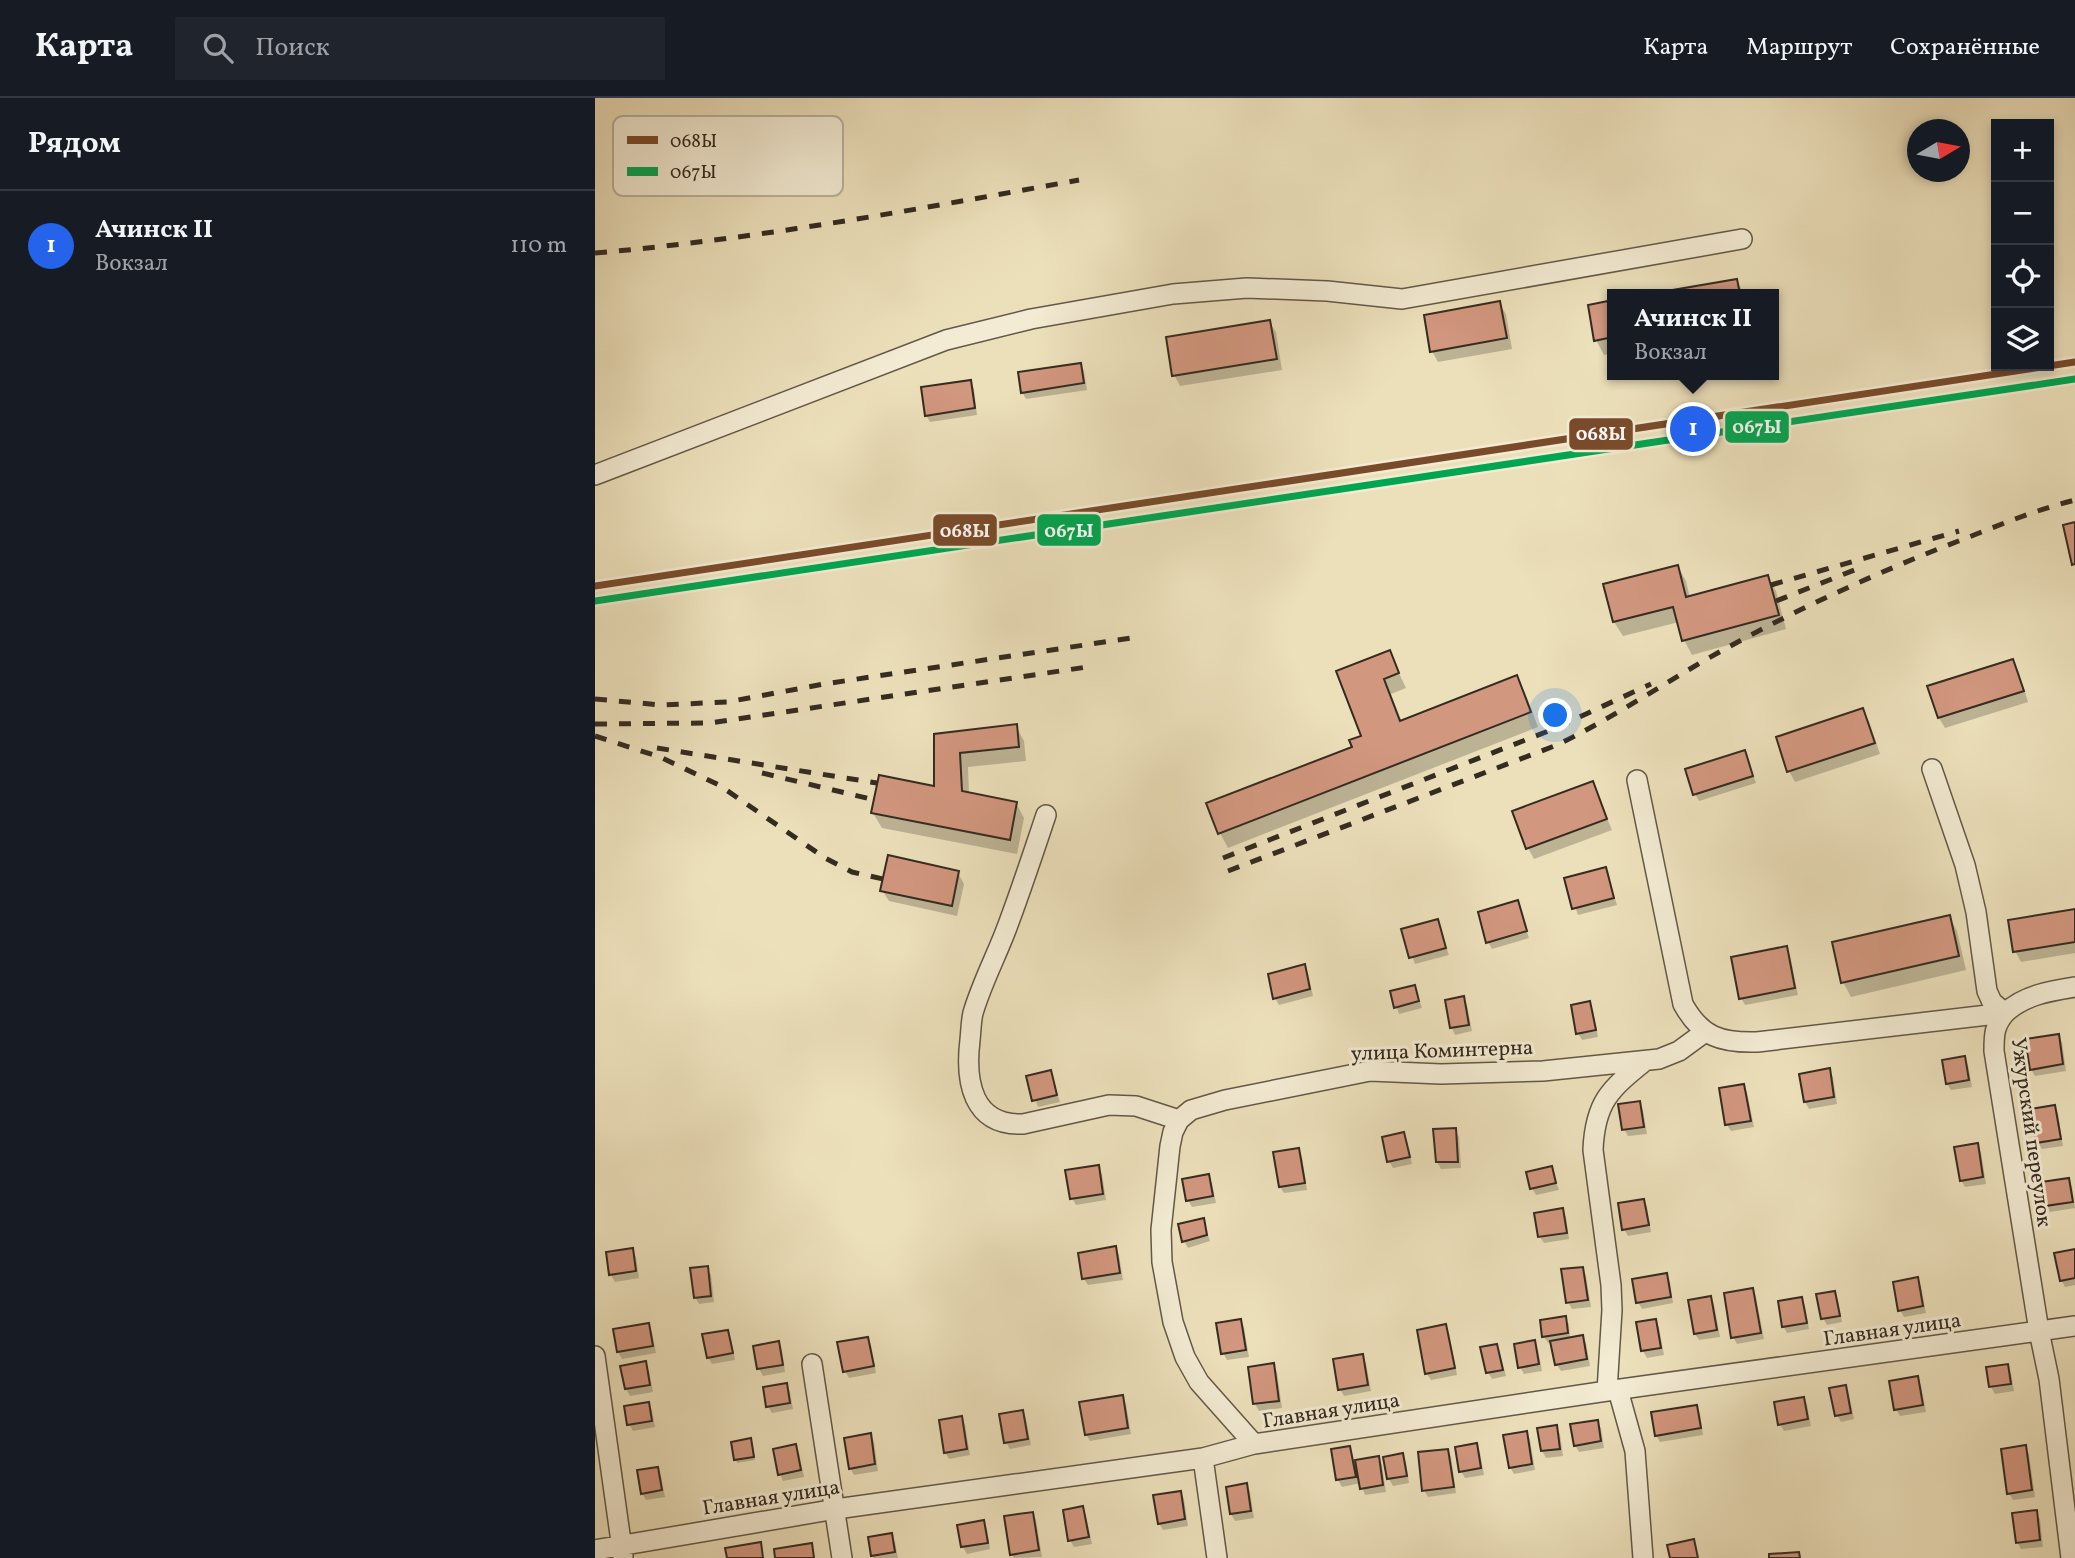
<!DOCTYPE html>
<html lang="ru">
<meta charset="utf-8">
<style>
:root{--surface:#171b24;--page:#20242c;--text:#f1f3f6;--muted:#9ea1a6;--line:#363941;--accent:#2563eb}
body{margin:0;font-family:Vollkorn,serif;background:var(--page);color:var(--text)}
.controls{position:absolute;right:21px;top:21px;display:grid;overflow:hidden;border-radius:0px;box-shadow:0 4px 10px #0003}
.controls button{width:63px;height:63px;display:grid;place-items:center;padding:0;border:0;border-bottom:2px solid var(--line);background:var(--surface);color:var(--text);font:35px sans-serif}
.compass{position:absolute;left:1312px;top:21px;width:63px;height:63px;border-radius:50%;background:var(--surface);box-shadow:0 4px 10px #0003;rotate:80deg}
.you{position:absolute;left:961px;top:618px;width:24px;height:24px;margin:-18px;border:5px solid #fff;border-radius:50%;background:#1a73e8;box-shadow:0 0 0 10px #1a73e833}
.badge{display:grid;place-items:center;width:46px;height:46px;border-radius:50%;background:var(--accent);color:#fff;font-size:23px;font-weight:700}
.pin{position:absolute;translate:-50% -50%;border:4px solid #fff;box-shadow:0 2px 7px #0006}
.popup{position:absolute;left:1012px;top:191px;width:172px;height:91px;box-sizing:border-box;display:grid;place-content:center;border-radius:0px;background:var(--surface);filter:drop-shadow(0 2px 5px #0005);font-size:23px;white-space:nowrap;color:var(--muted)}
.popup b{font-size:26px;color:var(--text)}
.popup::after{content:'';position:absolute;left:50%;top:100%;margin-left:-14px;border:14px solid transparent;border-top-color:var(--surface)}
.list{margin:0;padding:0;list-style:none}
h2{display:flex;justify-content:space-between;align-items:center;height:91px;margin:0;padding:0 28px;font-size:30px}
h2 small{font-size:23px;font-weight:400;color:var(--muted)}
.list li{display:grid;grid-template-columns:46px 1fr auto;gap:21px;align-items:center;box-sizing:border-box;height:112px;padding:0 28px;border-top:2px solid var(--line)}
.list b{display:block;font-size:26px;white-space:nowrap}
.list p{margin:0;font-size:23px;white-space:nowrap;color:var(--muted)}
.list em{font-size:23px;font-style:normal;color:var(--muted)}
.icon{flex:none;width:38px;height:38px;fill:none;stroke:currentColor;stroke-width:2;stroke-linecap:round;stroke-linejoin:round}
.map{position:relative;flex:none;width:1480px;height:1460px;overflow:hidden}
header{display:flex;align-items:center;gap:42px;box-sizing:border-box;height:98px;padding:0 35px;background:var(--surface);border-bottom:2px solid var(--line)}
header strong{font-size:33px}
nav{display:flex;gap:38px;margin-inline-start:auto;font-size:24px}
.search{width:490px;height:63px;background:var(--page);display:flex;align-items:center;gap:18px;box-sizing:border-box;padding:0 24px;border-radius:0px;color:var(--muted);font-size:26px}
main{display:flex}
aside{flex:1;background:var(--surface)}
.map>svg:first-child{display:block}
</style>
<header>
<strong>Карта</strong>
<div class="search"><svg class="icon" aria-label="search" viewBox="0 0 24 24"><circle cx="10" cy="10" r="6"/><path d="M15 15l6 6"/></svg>Поиск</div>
<nav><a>Карта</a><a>Маршрут</a><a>Сохранённые</a></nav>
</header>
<main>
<aside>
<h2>Рядом<small></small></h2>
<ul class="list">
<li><span class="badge">1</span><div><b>Ачинск II</b><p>Вокзал</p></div><em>110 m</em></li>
</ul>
</aside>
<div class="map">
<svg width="1480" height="1460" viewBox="0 0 1480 1460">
<rect width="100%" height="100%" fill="#ece0bb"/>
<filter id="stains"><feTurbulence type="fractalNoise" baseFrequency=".00286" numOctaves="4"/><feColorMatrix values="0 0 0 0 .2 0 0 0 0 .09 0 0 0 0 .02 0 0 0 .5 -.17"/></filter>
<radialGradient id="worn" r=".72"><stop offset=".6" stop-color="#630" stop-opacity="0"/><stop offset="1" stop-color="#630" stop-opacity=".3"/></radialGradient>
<!-- shadow -->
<path fill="#0003" d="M1142 183 1149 196H1065Z
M1018 204V255L1009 257 1001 242Z
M904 205 911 216 917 251 843 264 837 253Z
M674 224 681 234 687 272 585 288 579 277Z
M485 267 489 273 492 292 431 301 427 294Z
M375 284 379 291 382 317 335 324 331 317Z
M1083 469 1091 483 1095 500 1172 479 1181 493 1191 531 1097 557 1089 542 1084 524 1028 538 1019 524Z
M794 554 811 590 796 596 807 624 921 580 930 594 943 629 633 750 625 735 760 650 769 639Z
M1418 563 1424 574 1433 604 1350 630 1344 620 1335 589Z
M1267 612 1274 623 1285 656 1200 684 1194 673 1183 640Z
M421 628 429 643 431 663 373 669 374 696 421 705 429 720 422 756 287 730 278 715 341 690V638Z
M1150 654 1161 685 1104 703 1100 696Z
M997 685 1017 732 939 761 933 750Z
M1010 771 1022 807 983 817 971 781Z
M363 775 369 786 362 818 294 803 287 792Z
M922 804 934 840 897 851 893 844Z
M1480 813V855L1426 864 1420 853 1415 823Z
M1354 819 1362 833 1371 872 1256 899 1248 884Z
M842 823 854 857 820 866 808 833Z
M1191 850 1195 857 1203 897 1150 907 1146 900Z
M709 868 713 875 718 898 684 907 680 900Z
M820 889 827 910 804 916 797 895Z
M868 900 872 907 877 933 860 937 857 930Z
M994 905 998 912 1003 939 987 942 983 935Z
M1463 938 1467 944 1471 973 1440 978 1436 971Z
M1370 960 1373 967 1377 989 1356 992 1352 986Z
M1234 972 1238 979 1242 1006 1214 1011 1210 1004Z
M455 974 465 1004 443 1009 433 980Z
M1149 988 1152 994 1159 1029 1136 1033 1132 1027Z
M1045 1005 1048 1012 1052 1036 1033 1038 1029 1031Z
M1459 1009 1463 1015 1468 1048 1447 1051 1443 1044Z
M860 1032 864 1039 866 1070 846 1071 842 1064Z
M808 1036 812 1043 817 1066 798 1070 794 1063Z
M1382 1047 1386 1054 1391 1086 1370 1089 1366 1082Z
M703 1052 707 1059 712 1092 689 1095 685 1089Z
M503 1069 507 1076 511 1102 481 1107 477 1100Z
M956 1070 964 1092 941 1097 937 1090Z
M613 1078 617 1085 621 1105 597 1109 593 1102Z
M1473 1082 1477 1089 1480 1110 1455 1114 1451 1107Z
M1048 1103 1052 1109 1056 1134 1033 1138 1029 1131Z
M967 1112 971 1119 974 1141 949 1145 945 1139Z
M608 1122 615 1143 593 1150 589 1143Z
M520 1150 524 1157 528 1182 493 1187 489 1181Z
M37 1152 41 1159 44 1180 20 1184 16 1177 13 1156Z
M1480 1153V1187L1470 1189 1466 1182 1461 1157Z
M112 1170 116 1177 119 1204 104 1206 100 1199Z
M987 1171 991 1178 996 1209 977 1211 973 1204Z
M1071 1177 1075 1184 1078 1205 1047 1211 1043 1204Z
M1322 1181 1326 1188 1331 1215 1309 1219 1305 1212Z
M1158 1192 1161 1199 1169 1241 1142 1246 1138 1239Z
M1239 1195 1243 1202 1247 1224 1232 1227 1228 1220Z
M1115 1200 1119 1206 1125 1239 1104 1242 1100 1236Z
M1207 1201 1210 1208 1214 1231 1192 1235 1188 1228Z
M970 1220 974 1226 975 1241 987 1239 991 1245 995 1268 966 1273 962 1267 958 1245H953L949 1239Z
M1060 1222 1064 1229 1069 1257 1052 1260 1048 1253 1043 1225Z
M645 1223 649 1229 654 1259 632 1262 628 1255Z
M53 1227 57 1234 61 1255 27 1261 23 1254 20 1232Z
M850 1228 854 1235 862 1277 836 1282 832 1276Z
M132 1234 136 1240 140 1262 117 1266 113 1259Z
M272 1241 276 1247 281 1275 254 1280 250 1273Z
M939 1244 943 1251 947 1273 929 1276 925 1269Z
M183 1245 187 1252 190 1274 168 1278 164 1271 160 1249Z
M901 1248 905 1255 911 1278 897 1281 893 1274Z
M767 1258 771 1265 776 1293 749 1298 745 1291Z
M50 1265 54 1272 58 1294 35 1298 31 1291 27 1269Z
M678 1267 682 1274 687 1310 664 1313 660 1306 655 1270Z
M1412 1268 1416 1275 1419 1293 1400 1296 1396 1289 1393 1271Z
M1322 1280 1326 1287 1331 1314 1305 1318 1301 1311Z
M191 1287 195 1294 198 1311 177 1315 173 1308Z
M1250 1289 1254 1296 1259 1321 1246 1324 1242 1317Z
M527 1299 531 1306 536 1336 495 1343 491 1336Z
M1209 1300 1212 1307 1216 1328 1189 1333 1185 1326Z
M53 1306 57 1312 60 1329 38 1333 34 1326Z
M1101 1309 1105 1315 1108 1337 1065 1344 1061 1337Z
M427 1314 431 1321 436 1347 415 1351 411 1344Z
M367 1320 370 1327 375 1357 354 1361 350 1354Z
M1002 1324 1006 1330 1009 1350 984 1354 980 1347Z
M961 1329 965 1336 968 1358 951 1360 947 1353Z
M931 1335 935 1342 940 1372 919 1376 915 1369Z
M275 1337 279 1344 283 1373 259 1377 255 1370Z
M156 1342 160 1362 142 1365 138 1345Z
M881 1347 885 1354 889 1377 870 1380 866 1373Z
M200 1348 204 1355 209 1379 188 1383 185 1376Z
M1430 1349 1434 1356 1440 1399 1418 1402 1414 1395Z
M754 1350 759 1363 783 1360 787 1367 791 1394 770 1397 766 1385 747 1389 743 1382 738 1352Z
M853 1352 856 1359 861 1395 833 1399 829 1392Z
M807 1357 811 1364 814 1385 798 1388 794 1381 790 1360Z
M62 1371 66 1378 70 1399 51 1402 47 1395Z
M651 1387 655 1394 659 1420 640 1423 636 1416 633 1390Z
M585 1394 589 1401 593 1428 568 1432 564 1425Z
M487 1410 491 1417 497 1446 479 1449 475 1442Z
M1441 1414 1445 1421 1448 1449 1426 1451 1422 1444Z
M437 1415 441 1422 447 1459 419 1460 417 1457Z
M388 1424 392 1431 395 1451 372 1456 368 1449 364 1428Z
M296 1437 300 1444 303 1460H279L277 1457Z"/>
<!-- building -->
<path fill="#d2977f" stroke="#342b20" stroke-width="2" d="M1142 181 1145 196H1054Z
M1018 202V239L999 243 993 207Z
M905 203 912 240 835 254 829 217Z
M675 222 682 261 577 278 571 239Z
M486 265 489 285 426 295 423 274Z
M376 282 380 310 330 318 326 289Z
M1480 424V466L1477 467 1468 427Z
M1083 467 1091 499 1173 477 1184 517 1087 543 1078 509 1018 524 1008 486Z
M795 552 804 575 789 581 805 623 922 577 936 614 623 736 611 705 757 649 754 642 766 638 741 573Z
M1418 561 1429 593 1343 620 1332 588Z
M1268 610 1280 645 1192 674 1181 639Z
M422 626 424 649 365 655 367 693 422 704 415 742 276 715 284 677 339 688V636Z
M1150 652 1158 678 1098 697 1090 671Z
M998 683 1012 721 931 751 917 713Z
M293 757 364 773 357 808 285 793Z
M1011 769 1019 800 977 811 969 780Z
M923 802 932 833 891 845 883 814Z
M1480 811V844L1418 854 1413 822Z
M1355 817 1364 858 1246 885 1237 844Z
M843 821 851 850 814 860 806 831Z
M1192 848 1200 890 1144 901 1136 859Z
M710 866 715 891 678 901 673 876Z
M820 887 824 903 799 910 795 893Z
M869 898 874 927 855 930 850 902Z
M995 903 1001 932 981 936 976 907Z
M1464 936 1468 966 1435 972 1430 941Z
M1370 958 1374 982 1351 986 1347 962Z
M1235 970 1239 999 1209 1004 1204 976Z
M456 972 462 997 437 1003 431 978Z
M1149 986 1156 1023 1130 1027 1124 990Z
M1045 1003 1049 1029 1027 1032 1023 1006Z
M1460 1007 1466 1041 1441 1045 1435 1011Z
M861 1030 863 1064H841L838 1031Z
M809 1034 815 1059 792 1064 787 1039Z
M1383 1045 1388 1079 1365 1083 1359 1049Z
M704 1050 710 1085 684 1089 678 1054Z
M504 1067 508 1096 475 1101 470 1072Z
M957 1068 961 1085 935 1091 931 1074Z
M614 1076 618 1098 591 1103 587 1081Z
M1474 1080 1478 1104 1450 1108 1446 1084Z
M1049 1101 1054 1127 1027 1132 1023 1105Z
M968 1110 972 1135 943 1139 939 1115Z
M609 1120 612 1137 587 1144 583 1126Z
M521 1148 525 1175 487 1181 483 1155Z
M38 1150 41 1173 14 1177 11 1154Z
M1480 1151V1180L1465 1183 1459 1155Z
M113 1168 116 1198 99 1200 95 1170Z
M988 1169 993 1202 971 1205 966 1171Z
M1072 1175 1076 1199 1041 1205 1037 1181Z
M1323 1179 1328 1208 1303 1213 1298 1184Z
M1158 1190 1166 1235 1136 1240 1129 1195Z
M1240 1193 1245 1218 1226 1221 1221 1196Z
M1116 1198 1122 1232 1099 1236 1093 1202Z
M1207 1199 1212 1225 1187 1229 1183 1203Z
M971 1218 973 1235 947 1239 945 1222Z
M646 1221 651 1252 626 1256 621 1225Z
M1061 1221 1066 1250 1046 1253 1041 1224Z
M54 1225 58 1248 22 1254 18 1231Z
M851 1226 860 1270 830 1276 822 1232Z
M133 1232 138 1255 112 1260 107 1236Z
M988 1237 992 1261 960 1267 955 1243Z
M273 1239 279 1268 248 1274 242 1244Z
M940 1242 944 1266 923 1270 919 1246Z
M184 1243 188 1267 162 1271 158 1248Z
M902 1246 908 1272 891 1275 885 1249Z
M768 1256 773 1287 743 1292 738 1261Z
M51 1263 55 1287 30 1291 25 1268Z
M679 1265 684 1303 658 1306 653 1269Z
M1413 1266 1416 1286 1394 1289 1391 1269Z
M1323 1278 1328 1307 1299 1312 1294 1283Z
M192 1285 195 1305 171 1309 168 1289Z
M1251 1287 1256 1315 1240 1318 1234 1290Z
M528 1297 533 1330 490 1337 484 1304Z
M1209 1299 1213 1321 1183 1327 1179 1304Z
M54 1304 57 1323 32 1327 29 1308Z
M1102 1307 1106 1330 1060 1338 1056 1314Z
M428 1312 433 1341 409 1345 404 1316Z
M367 1318 372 1351 349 1355 344 1322Z
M1003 1322 1006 1343 979 1348 975 1326Z
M962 1327 965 1351 946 1353 942 1330Z
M932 1333 937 1366 914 1370 908 1337Z
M276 1335 280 1366 254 1371 249 1340Z
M156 1340 159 1359 139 1362 136 1344Z
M882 1345 886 1370 864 1374 860 1349Z
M201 1346 206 1372 183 1377 178 1351Z
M1431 1347 1437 1392 1412 1396 1406 1351Z
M755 1348 761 1379 741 1382 736 1351Z
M853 1351 859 1389 827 1393 823 1354Z
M808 1355 812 1378 792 1381 788 1359Z
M784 1358 788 1387 765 1391 760 1362Z
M63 1369 67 1392 46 1396 42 1372Z
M652 1385 656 1413 635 1416 631 1389Z
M586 1393 590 1421 563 1426 558 1397Z
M488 1408 494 1439 473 1443 468 1412Z
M1442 1412 1445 1442 1421 1445 1417 1415Z
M438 1414 444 1452 415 1457 409 1418Z
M389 1422 393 1445 366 1449 362 1427Z
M297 1435 300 1454 276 1458 273 1439Z
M1099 1441 1103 1460H1075L1072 1447Z
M166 1444 168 1460H132L130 1450Z
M217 1445 219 1460H180L179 1451Z
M1204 1454 1205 1460H1174V1456Z"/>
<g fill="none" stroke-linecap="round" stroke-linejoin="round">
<!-- minor casing -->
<g stroke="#625847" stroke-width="22">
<path id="minor" d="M0 377 351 242 436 221 578 196 652 190 732 193 807 201 1147 141
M1337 671 1370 767 1381 814 1392 893 1397 904 1410 915C1399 928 1399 937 1399 953L1444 1233 1454 1281 1476 1460
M1042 682 1088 906C1106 939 1126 945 1162 944L1410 915C1429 897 1455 893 1480 889
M451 717C439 753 427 789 414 824 403 855 387 884 378 915 376 923 376 933 375 942 370 983 377 1028 428 1026L514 1007 541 1008 584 1022
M0 1258 28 1458
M217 1266 247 1460
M1023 1292 1040 1353 1048 1460
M1012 1293 1017 1212 1016 1187 998 1052C1000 1004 1015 991 1050 963
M659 1346 604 1284 590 1259 578 1224 567 1164 566 1132 575 1048 578 1034 584 1022 596 1012 630 1002 775 973 846 976 948 973 1064 961 1084 953 1110 934
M608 1360 622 1460
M0 1452 241 1411 608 1360 659 1346 1012 1293 1480 1228"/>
</g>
<!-- minor -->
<use href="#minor" stroke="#f3ebd3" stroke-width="19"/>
<!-- rail -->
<path stroke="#342b20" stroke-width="5" stroke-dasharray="12 12" stroke-linecap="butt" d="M0 155C163 141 323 111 484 82
M1176 487 1364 433
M1181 503 1262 471
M0 601 66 607 132 604 229 586 543 539
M0 626 115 625 492 569
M0 638 65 659 124 687 230 760 257 774 288 781
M62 650 282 685
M167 675 280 702
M628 760 956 632 1056 586
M633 773 962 647C1020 619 1072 583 1128 552 1208 508 1290 471 1374 439 1409 425 1444 411 1480 402"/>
<!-- rail-1 casing -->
<g stroke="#f3ebd3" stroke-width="12">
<path id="rail-1" d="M0 488 1480 264"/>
</g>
<!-- rail-2 casing -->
<g stroke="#f3ebd3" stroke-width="12">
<path id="rail-2" d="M0 503 1480 281"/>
</g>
<!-- rail-1 -->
<use href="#rail-1" stroke="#7a4b2a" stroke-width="7"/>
<!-- rail-2 -->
<use href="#rail-2" stroke="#00a651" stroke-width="7"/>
</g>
<g text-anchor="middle" stroke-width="6" stroke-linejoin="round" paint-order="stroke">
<!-- street labels -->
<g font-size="21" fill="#342b20" stroke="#f3ebd3">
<text transform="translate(847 952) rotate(-2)" y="7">улица Коминтерна</text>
<text transform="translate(1437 1034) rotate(82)" y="7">Ужурский переулок</text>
<text transform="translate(1297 1231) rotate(-8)" y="7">Главная улица</text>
<text transform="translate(736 1312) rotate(-9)" y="7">Главная улица</text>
<text transform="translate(176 1399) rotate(-9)" y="7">Главная улица</text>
</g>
</g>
<!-- legend -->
<rect x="18" y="18" width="230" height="80" rx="10" fill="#f3ebd3" stroke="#bab19d" stroke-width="2"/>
<rect x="32" y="38" width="31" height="8" fill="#7a4b2a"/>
<rect x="32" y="69" width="31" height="9" fill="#00a651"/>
<g font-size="19" fill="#342b20">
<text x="75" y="49">068Ы</text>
<text x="75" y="80">067Ы</text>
</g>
<g stroke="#f3ebd3" stroke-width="2.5">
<rect x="1129" y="312" width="66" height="34" rx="7" fill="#00a651"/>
<rect x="973" y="319" width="66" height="34" rx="7" fill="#7a4b2a"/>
<rect x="441" y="415" width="66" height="34" rx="7" fill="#00a651"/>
<rect x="337" y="415" width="66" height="34" rx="7" fill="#7a4b2a"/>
</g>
<g font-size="19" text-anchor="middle" font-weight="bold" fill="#fff">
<text x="1162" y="335">067Ы</text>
<text x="1006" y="342">068Ы</text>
<text x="474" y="439">067Ы</text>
<text x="370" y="439">068Ы</text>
</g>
<rect width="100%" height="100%" filter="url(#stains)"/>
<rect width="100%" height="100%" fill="url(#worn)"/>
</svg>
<div class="controls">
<button>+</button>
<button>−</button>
<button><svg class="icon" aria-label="locate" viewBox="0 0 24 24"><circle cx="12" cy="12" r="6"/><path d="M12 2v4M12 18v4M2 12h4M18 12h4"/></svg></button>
<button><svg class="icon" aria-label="layers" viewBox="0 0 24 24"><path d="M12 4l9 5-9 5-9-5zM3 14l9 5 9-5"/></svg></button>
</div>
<svg class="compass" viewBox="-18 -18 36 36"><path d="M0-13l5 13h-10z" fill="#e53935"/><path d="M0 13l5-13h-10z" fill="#9ea1a6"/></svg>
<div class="you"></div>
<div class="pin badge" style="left:1098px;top:331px">1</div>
<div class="popup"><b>Ачинск II</b>Вокзал</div>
</div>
</main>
